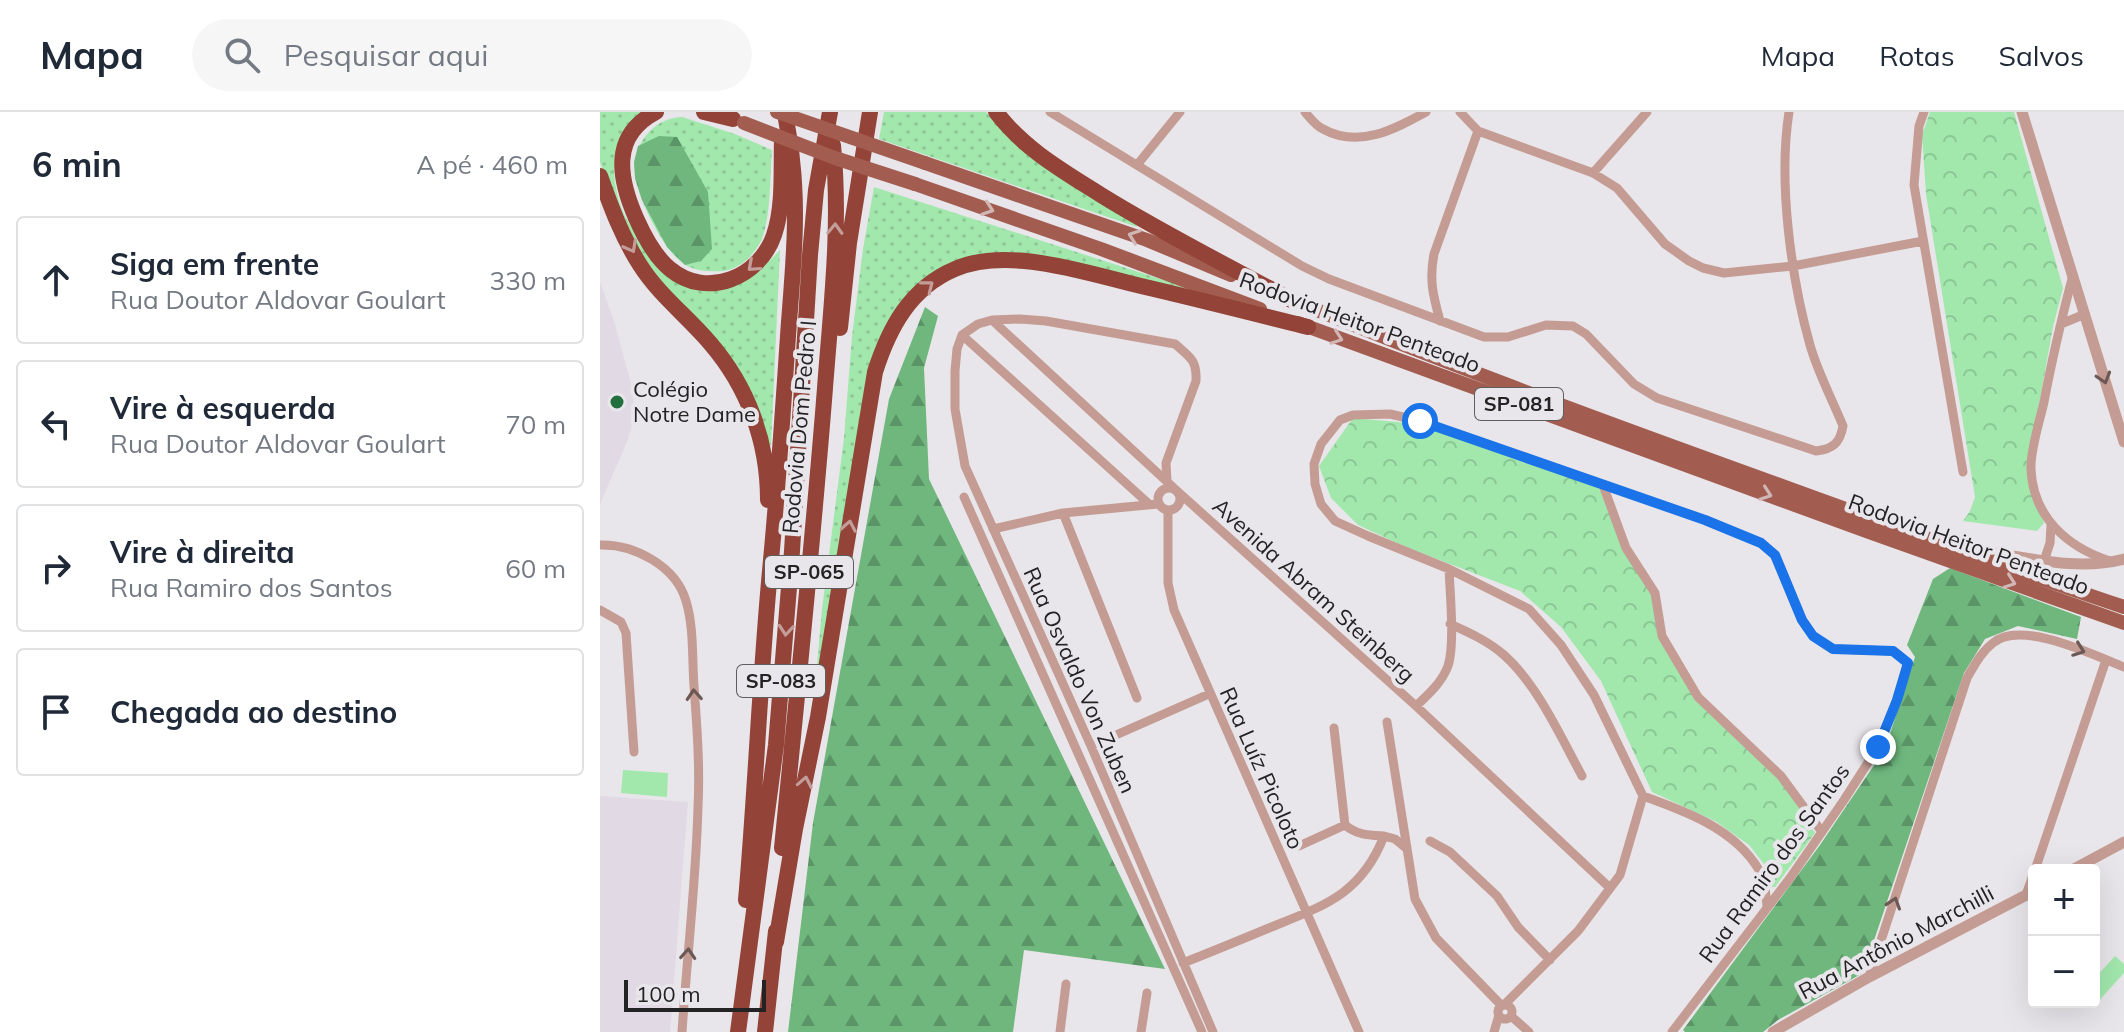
<!DOCTYPE html>
<html lang="pt">
<meta charset="utf-8">
<style>
:root{--surface:#fff;--page:#f6f6f7;--text:#1f2937;--muted:#747a83;--line:#e0e1e3}
body{margin:0;font-family:Mulish,sans-serif;background:var(--page);color:var(--text)}
.controls{position:absolute;right:24px;bottom:24px;display:grid;overflow:hidden;border-radius:8px;box-shadow:0 8px 32px #0002}
.controls button{width:72px;height:72px;display:grid;place-items:center;padding:0;border:0;border-bottom:2px solid var(--line);background:var(--surface);color:var(--text);font:40px sans-serif}
.scale{position:absolute;left:24px;bottom:20px;width:142px;box-sizing:border-box;padding-left:8px;border:4px solid #242324;border-top:0;font-size:22px;line-height:28px;white-space:nowrap;color:#242324;-webkit-text-stroke:6px #e8e6ea;paint-order:stroke}
.stop{position:absolute;width:24px;height:24px;margin:-18px;border:6px solid #1a73e8;border-radius:50%;background:#fff}
.stop.end{background:#1a73e8;border-color:#fff;box-shadow:0 2px 8px #0008}
.list{margin:0;padding:0;list-style:none}
h2{display:flex;justify-content:space-between;align-items:center;height:104px;margin:0;padding:0 32px;font-size:34px}
h2 small{font-size:26px;font-weight:400;color:var(--muted)}
.list li{display:grid;grid-template-columns:52px 1fr auto;gap:24px;align-items:center;box-sizing:border-box;height:128px;margin:0 16px 16px;padding:0 16px;border:2px solid var(--line);border-radius:8px}
.list b{display:block;font-size:30px;white-space:nowrap}
.list p{margin:0;font-size:26px;white-space:nowrap;color:var(--muted)}
.list em{font-size:26px;font-style:normal;color:var(--muted)}
.icon{flex:none;width:44px;height:44px;fill:none;stroke:currentColor;stroke-width:2;stroke-linecap:round;stroke-linejoin:round}
.map{position:relative;flex:none;width:1524px;height:920px;overflow:hidden}
header{display:flex;align-items:center;gap:48px;box-sizing:border-box;height:112px;padding:0 40px;background:var(--surface);border-bottom:2px solid var(--line)}
header strong{font-size:38px}
nav{display:flex;gap:44px;margin-inline-start:auto;font-size:28px}
.search{width:560px;height:72px;background:var(--page);display:flex;align-items:center;gap:20px;box-sizing:border-box;padding:0 28px;border-radius:44px;color:var(--muted);font-size:30px}
main{display:flex}
aside{flex:1;background:var(--surface)}
.map>svg:first-child{display:block}
</style>
<header>
<strong>Mapa</strong>
<div class="search"><svg class="icon" aria-label="search" viewBox="0 0 24 24"><circle cx="10" cy="10" r="6"/><path d="M15 15l6 6"/></svg>Pesquisar aqui</div>
<nav><a>Mapa</a><a>Rotas</a><a>Salvos</a></nav>
</header>
<main>
<aside>
<h2>6 min<small>A pé · 460 m</small></h2>
<ul class="list">
<li><svg class="icon" aria-label="ahead" viewBox="0 0 24 24"><path d="M12 20V5M6 11l6-6 6 6"/></svg><div><b>Siga em frente</b><p>Rua Doutor Aldovar Goulart</p></div><em>330 m</em></li>
<li><svg class="icon" aria-label="left" viewBox="0 0 24 24"><path d="M17 20v-9H6M10 6l-5 5 5 5"/></svg><div><b>Vire à esquerda</b><p>Rua Doutor Aldovar Goulart</p></div><em>70 m</em></li>
<li><svg class="icon" aria-label="right" viewBox="0 0 24 24"><path d="M7 20v-9h11M14 6l5 5-5 5"/></svg><div><b>Vire à direita</b><p>Rua Ramiro dos Santos</p></div><em>60 m</em></li>
<li><svg class="icon" aria-label="arrive" viewBox="0 0 24 24"><path d="M6 21V4h12l-3 4 3 4H6"/></svg><div><b>Chegada ao destino</b></div></li>
</ul>
</aside>
<div class="map">
<svg width="1524" height="920" viewBox="0 0 1524 920">
<defs>
<pattern id="grass-dots" width="8" height="8" patternUnits="userSpaceOnUse" patternTransform="scale(2)"><rect width="8" height="8" fill="#a2e8ad"/><path d="M2 2h.1M6 6h.1" fill="none" stroke="#8bc795" stroke-width="1.8" stroke-linecap="round"/></pattern>
<pattern id="forest-firs" width="22" height="20" patternUnits="userSpaceOnUse" patternTransform="scale(2)"><rect width="22" height="20" fill="#6fb77d"/><path d="M5 1l3.5 6h-7zM16 11l3.5 6h-7z" fill="#5b9466"/></pattern>
<pattern id="park-crowns" width="20" height="18" patternUnits="userSpaceOnUse" patternTransform="scale(2)"><rect width="20" height="18" fill="#a2e8ad"/><path d="M2 6a3 3 0 1 1 6 0M12 15a3 3 0 1 1 6 0" fill="none" stroke="#8bc795"/></pattern>
</defs>
<rect width="100%" height="100%" fill="#e8e6ea"/>
<!-- built -->
<path fill="#e1dae5" d="M0 170 14 209 32 275 35 304 27 330 0 392Z
M0 684 88 690 70 920H0Z"/>
<!-- grass -->
<path fill="url(#grass-dots)" d="M0 0H42C36 6 29 11 25 18 5 43 15 95 34 118 51 139 78 160 98 178 138 180 154 165 180 138L171 333 168 334 160 310 78 190 38 139 10 77 0 50Z
M284 0H386C425 49 482 77 535 109L537 115 279 27Z
M82 5 135 22 172 38C170 63 171 107 161 129 153 144 140 157 123 159 111 160 98 159 87 154 70 144 59 123 50 106 36 76 24 47 49 20 59 10 68 6 82 5Z
M274 75 601 180 468 152 361 150 287 215 215 576 222 497 244 326 252 224 263 137Z"/>
<!-- forest -->
<path fill="url(#forest-firs)" d="M59 24 77 25 108 80 112 137 101 149 85 153 67 135 42 88 35 66 34 50 38 34Z
M325 195 338 204 324 256 329 367 565 857 424 838 413 920H188L213 711 289 287Z
M1350 456 1481 505 1477 527 1418 514 1385 527 1364 561 1263 861 1178 908 1163 920H1085L1083 918 1220 733 1285 637 1315 545 1307 533 1333 467Z"/>
<!-- park -->
<path fill="url(#park-crowns)" d="M1330 0H1414L1463 176 1453 215 1428 354 1436 388 1444 411 1437 419 1363 409 1370 399 1375 385 1326 82 1322 23Z
M753 306 819 312 1001 376 1053 482 1059 523 1095 586 1183 671 1215 721 1175 775H1169L1167 756 1149 733 1115 709 1052 680 1001 569 961 515 920 479 806 435 758 413 731 386 719 354Z"/>
<!-- pitch -->
<path fill="#a2e8ad" d="M23 658 68 661 67 685 21 681Z
M1515 844 1524 852V861L1495 893 1492 890H1494V867Z"/>
<g fill="none" stroke-linecap="round" stroke-linejoin="round">
<!-- minor -->
<path stroke="#c59c94" stroke-width="9" d="M450 0 702 154 729 167 884 225H908L946 213 973 214 986 222 1034 272 1057 286 1216 339C1233 337 1240 331 1243 314 1232 287 1218 261 1210 233 1191 165 1178 70 1189 0
M705 0C710 6 716 14 723 17 759 37 795 17 826 0
M860 0 878 19 993 61 1017 76 1065 132 1089 149 1103 156 1124 161 1193 154 1323 129
M1324 0 1319 14 1314 73 1363 360
M537 53 580 0
M993 61 1047 0
M1473 163C1462 205 1452 247 1444 290 1440 308 1430 339 1431 357 1433 405 1467 435 1510 449
M392 208 576 378 816 594 1010 776
M840 209C833 183 829 168 834 142L878 19
M1461 212 1485 202
M362 223 357 237 355 259V297L365 354 491 634 613 920
M362 223 378 212 392 208 420 207 446 209 575 232C590 245 597 248 596 269L566 351 567 369
M362 223 549 392
M1003 373 1026 436 1055 481 1062 524 1098 585 1181 664 1222 720
M558 387a11 11 0 1 1 22 0a11 11 0 1 1-22 0Z
M364 385 602 920
M568 399V471L574 498 759 920
M463 401 537 586
M393 417 463 401 558 392
M0 433C34 432 76 454 86 489 94 515 92 546 94 574 97 614 100 655 98 695 96 770 87 845 82 920
M1444 449 1450 431 1451 413
M0 498 21 510 26 521 34 640
M850 512C870 521 888 529 904 543 937 572 961 625 982 664
M816 594C829 582 842 570 848 554 855 533 850 481 849 457
M787 610 815 787 836 826 902 894
M734 616 745 713C757 723 768 723 784 724
M491 634 609 582
M1043 684C1085 699 1135 717 1159 758 1165 769 1166 782 1167 795
M830 729 850 740 897 784 918 815 950 848
M699 734 745 713
M1435 758 1506 548
M1426 783 1434 760
M583 851C611 840 640 828 669 816 723 794 761 783 784 724L795 727 806 736
M1269 865 1367 566C1374 554 1381 540 1393 531 1420 507 1494 543 1524 555
M904 893 978 819 1020 763 1043 684 994 583 961 533 929 497 849 457 768 424 735 409 721 392 715 372 714 352 721 332 740 308 753 303 790 302 820 309 1105 408 1161 431 1175 443 1202 508 1213 524 1233 537 1293 539 1308 551 1297 588 1278 635 1244 688 1190 766 1072 920
M898 900a7 7 0 1 1 14 0a7 7 0 1 1-14 0Z
M911 904 929 920
M460 920 466 872
M541 920 547 881
M894 920 899 903"/>
<!-- tertiary -->
<path stroke="#c59c94" stroke-width="11" d="M1422 0 1524 330
M1374 438C1424 444 1475 460 1524 447
M1472 758 1524 730
M1173 920 1269 865 1434 779"/>
<!-- primary -->
<path stroke="#a25c50" stroke-width="14" d="M325 51 547 128 631 163
M315 72 501 137 660 197
M688 186C837 248 989 304 1141 359 1268 405 1396 452 1524 495
M698 211 1266 419 1524 511"/>
<!-- motorway -->
<path stroke="#934337" stroke-width="16" d="M56 0C10 24 19 67 36 106 44 124 55 145 70 157 107 188 160 165 174 123 184 95 181 56 182 26
M104 0 133 7
M396 0C424 37 463 59 501 83 564 122 630 155 695 190
M0 64C11 95 22 125 40 153 59 183 87 204 110 231 148 275 168 330 168 388
M240 216 249 131 270 0
M182 736C197 583 213 430 225 276 231 196 241 114 233 33
M146 788C156 675 160 561 171 448 178 374 183 299 188 224 192 166 199 106 192 48 191 32 187 16 185 0
M176 830 195 717 218 605 275 260C289 216 310 176 355 157 409 134 486 161 541 174 597 187 652 201 708 215
M138 920 176 633 192 439 210 143 216 78 230 0
M165 920 176 819"/>
<!-- primary-bridge -->
<path stroke="#a25c50" stroke-width="14" d="M177 0 325 51
M144 11 235 46 315 72"/>
</g>
<!-- one-way arrows -->
<defs><path id="oneway-chevron" d="M-2-3.5L2.5 0L-2 3.5" fill="none" stroke-width="1.6" stroke-linecap="round" stroke-linejoin="round" transform="scale(2)"/></defs>
<g stroke="#d0b6b4">
<use href="#oneway-chevron" transform="translate(388 97) rotate(19)"/>
<use href="#oneway-chevron" transform="translate(534 124) rotate(-160)"/>
<use href="#oneway-chevron" transform="translate(737 226) rotate(20)"/>
<use href="#oneway-chevron" transform="translate(1166 382) rotate(20)"/>
<use href="#oneway-chevron" transform="translate(1410 470) rotate(20)"/>
</g>
<g stroke="#c29d99">
<use href="#oneway-chevron" transform="translate(235 117) rotate(-88)"/>
<use href="#oneway-chevron" transform="translate(31 135) rotate(62)"/>
<use href="#oneway-chevron" transform="translate(153 154) rotate(138)"/>
<use href="#oneway-chevron" transform="translate(328 174) rotate(-38)"/>
<use href="#oneway-chevron" transform="translate(249 414) rotate(-80)"/>
<use href="#oneway-chevron" transform="translate(186 518) rotate(95)"/>
<use href="#oneway-chevron" transform="translate(205 670) rotate(-79)"/>
</g>
<g stroke="#6c5956">
<use href="#oneway-chevron" transform="translate(1504 266) rotate(73)"/>
<use href="#oneway-chevron" transform="translate(1479 538) rotate(20)"/>
<use href="#oneway-chevron" transform="translate(94 583) rotate(-94)"/>
<use href="#oneway-chevron" transform="translate(1294 791) rotate(-72)"/>
<use href="#oneway-chevron" transform="translate(88 842) rotate(-86)"/>
</g>
<g fill="none" stroke-linecap="round" stroke-linejoin="round">
<!-- route -->
<path stroke="#1a73e8" stroke-width="10" d="M820 309 1105 408 1161 431 1175 443 1202 508 1213 524 1233 537 1293 539 1308 551 1297 588 1278 635"/>
</g>
<!-- markers -->
<circle fill="#23703f" stroke="#e8e6ea" stroke-width="3" cx="17" cy="290" r="8"/>
<g text-anchor="middle" stroke-width="8" stroke-linejoin="round" paint-order="stroke">
<!-- shield labels -->
<g fill="#e8e6ea" stroke="#5f5e5f" stroke-width="2">
<rect x="875" y="276" width="88" height="32" rx="6"/>
<rect x="165" y="444" width="88" height="32" rx="6"/>
<rect x="137" y="553" width="88" height="32" rx="6"/>
</g>
<g font-size="20" font-weight="bold" fill="#242324">
<text x="919" y="299">SP-081</text>
<text x="209" y="467">SP-065</text>
<text x="181" y="576">SP-083</text>
</g>
<!-- street labels -->
<g font-size="22" fill="#242324" stroke="#e8e6ea">
<text transform="translate(760 210) rotate(20)" y="8">Rodovia Heitor Penteado</text>
<text transform="translate(199 315) rotate(-85)" y="8">Rodovia Dom Pedro I</text>
<text transform="translate(1369 432) rotate(20)" y="8">Rodovia Heitor Penteado</text>
<text transform="translate(714 478) rotate(42)" y="8">Avenida Abram Steinberg</text>
<text transform="translate(480 568) rotate(66)" y="8">Rua Osvaldo Von Zuben</text>
<text transform="translate(662 656) rotate(66)" y="8">Rua Luíz Picoloto</text>
<text transform="translate(1174 751) rotate(-54)" y="8">Rua Ramiro dos Santos</text>
<text transform="translate(1296 830) rotate(-28)" y="8">Rua Antônio Marchilli</text>
</g>
<!-- poi labels -->
<g font-size="22" fill="#242324" stroke="#e8e6ea" text-anchor="start">
<text x="33" y="285">Colégio<tspan x="33" dy="25">Notre Dame</tspan></text>
</g>
</g>
</svg>
<div class="controls">
<button>+</button>
<button>−</button>
</div>
<div class="scale">100 m</div>
<div class="stop" style="left:820px;top:309px"></div>
<div class="stop end" style="left:1278px;top:635px"></div>
</div>
</main>
